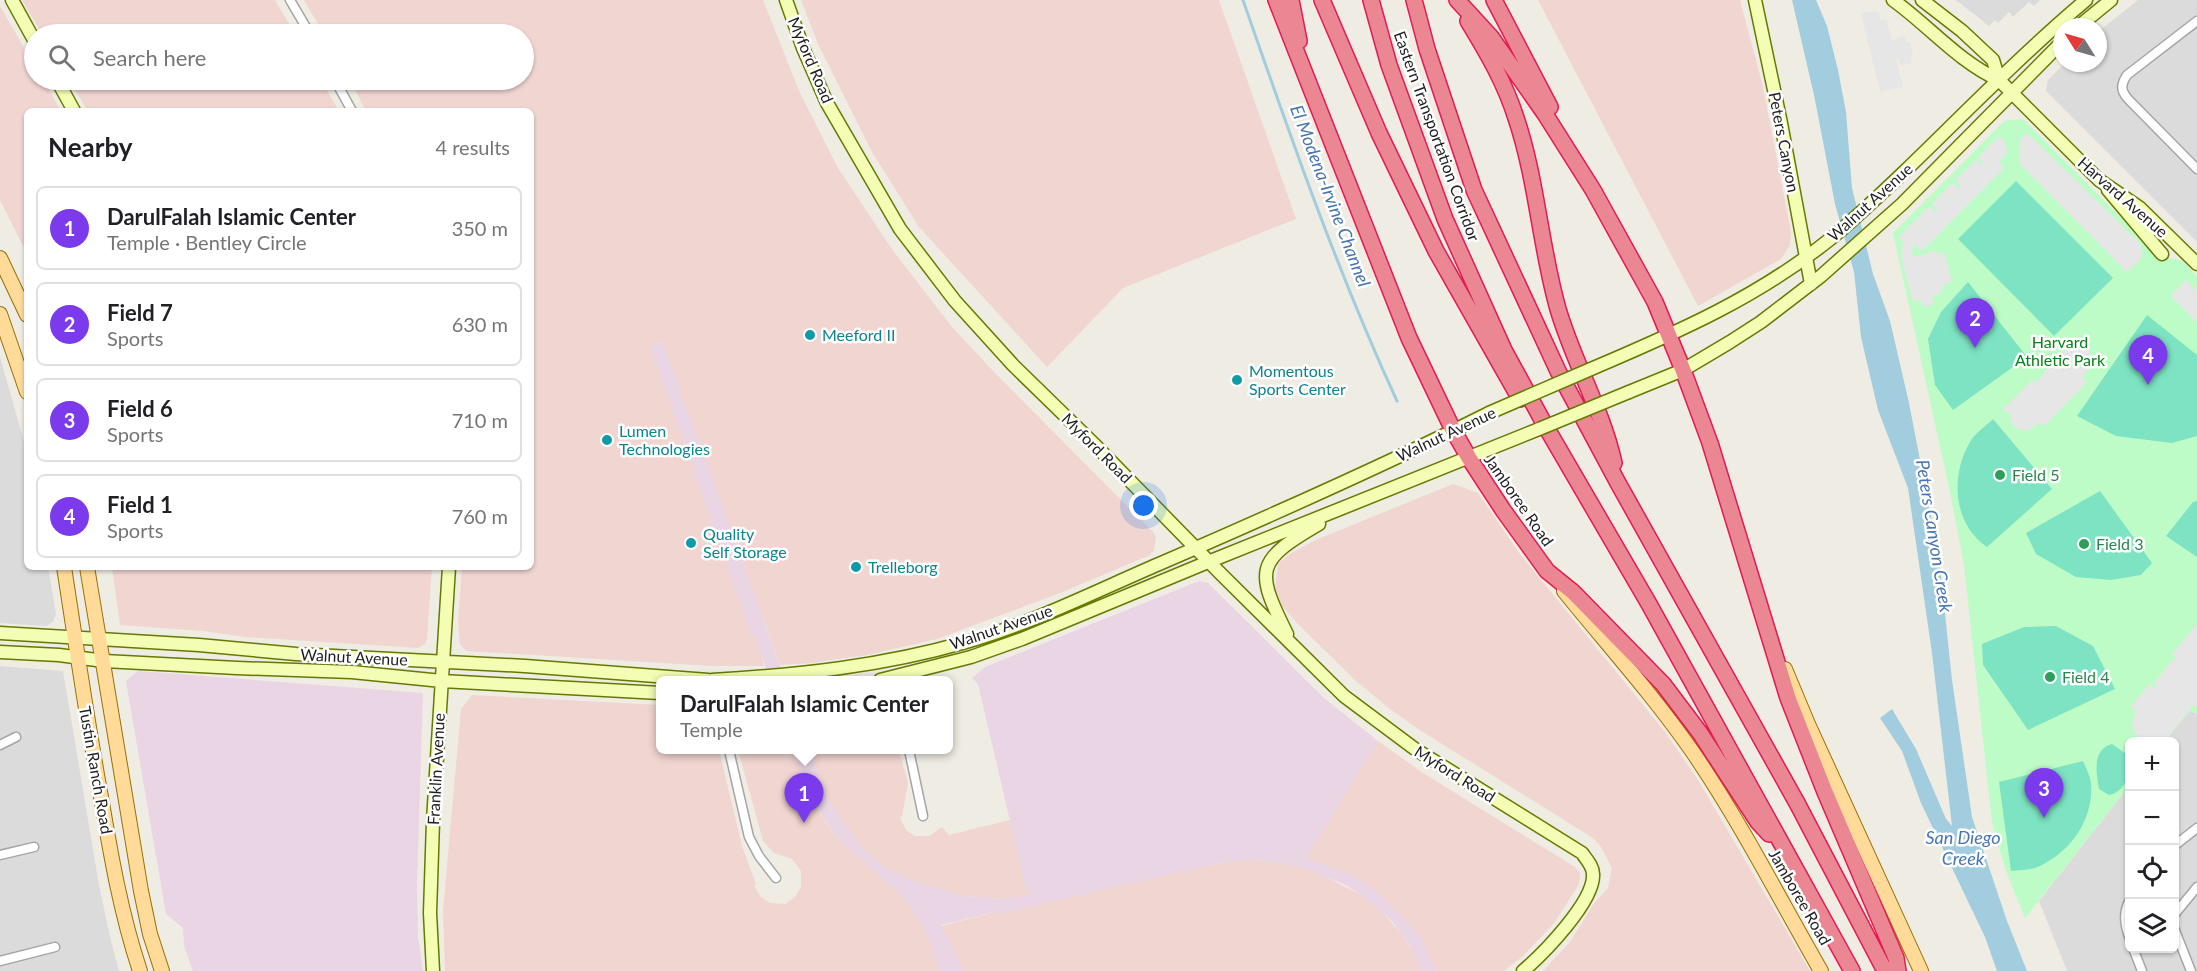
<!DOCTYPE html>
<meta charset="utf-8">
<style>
:root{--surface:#fff;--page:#f6f6f6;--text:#202124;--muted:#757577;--line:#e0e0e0;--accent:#7c3aed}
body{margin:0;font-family:Lato,sans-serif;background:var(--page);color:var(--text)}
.controls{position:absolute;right:18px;bottom:18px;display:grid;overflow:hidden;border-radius:9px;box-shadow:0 2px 4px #0004}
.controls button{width:54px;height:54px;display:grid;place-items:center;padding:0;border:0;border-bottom:2px solid var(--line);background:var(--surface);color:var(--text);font:30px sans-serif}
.compass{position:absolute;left:2053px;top:18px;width:54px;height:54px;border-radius:50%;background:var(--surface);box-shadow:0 2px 4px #0004;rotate:307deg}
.you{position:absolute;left:1144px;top:506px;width:21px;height:21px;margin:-15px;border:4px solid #fff;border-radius:50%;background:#1a73e8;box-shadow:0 0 0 9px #1a73e833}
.badge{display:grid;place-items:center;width:39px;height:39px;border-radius:50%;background:var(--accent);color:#fff;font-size:20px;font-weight:700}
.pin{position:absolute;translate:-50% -50px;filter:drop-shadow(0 2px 3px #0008)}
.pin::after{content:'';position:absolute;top:32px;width:21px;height:18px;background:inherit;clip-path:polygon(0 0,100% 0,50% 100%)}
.popup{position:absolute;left:656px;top:676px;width:297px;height:78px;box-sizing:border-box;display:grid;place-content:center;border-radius:9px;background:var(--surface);filter:drop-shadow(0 2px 4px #0005);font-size:20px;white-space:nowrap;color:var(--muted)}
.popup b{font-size:22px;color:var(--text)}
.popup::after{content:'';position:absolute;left:50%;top:100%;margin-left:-12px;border:12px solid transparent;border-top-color:var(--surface)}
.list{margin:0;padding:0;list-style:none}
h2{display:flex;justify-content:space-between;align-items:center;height:78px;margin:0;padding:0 24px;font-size:26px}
h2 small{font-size:20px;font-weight:400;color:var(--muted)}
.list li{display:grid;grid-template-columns:39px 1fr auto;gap:18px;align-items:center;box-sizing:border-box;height:84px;margin:0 12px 12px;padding:0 12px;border:2px solid var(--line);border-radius:9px}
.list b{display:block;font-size:22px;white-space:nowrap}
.list p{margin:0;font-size:20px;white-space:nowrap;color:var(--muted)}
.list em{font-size:20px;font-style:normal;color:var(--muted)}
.icon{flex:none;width:33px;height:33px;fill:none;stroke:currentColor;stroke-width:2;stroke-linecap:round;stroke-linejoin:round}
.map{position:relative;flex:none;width:2197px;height:971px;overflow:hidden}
.search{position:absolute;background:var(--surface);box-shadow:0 2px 4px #0004;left:24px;top:24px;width:510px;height:66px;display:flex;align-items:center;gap:15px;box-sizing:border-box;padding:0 21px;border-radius:33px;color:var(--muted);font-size:22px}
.panel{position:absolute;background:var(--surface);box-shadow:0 2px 4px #0004;left:24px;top:108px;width:510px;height:462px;border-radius:9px}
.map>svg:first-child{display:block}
</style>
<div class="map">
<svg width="2197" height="971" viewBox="0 0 2197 971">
<rect width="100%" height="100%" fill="#efece3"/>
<!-- residential -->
<path fill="#dcdbdb" d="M1956 0H2040L2034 6 2029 2 2013 17 2009 12 1998 23 1995 20 1989 26Z
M2138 0H2197V242L2046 91 2048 80 2065 63H2098V32Z
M0 357 27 452V567H48L56 614 53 622 46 626 0 623Z
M0 666 63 671 99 885 110 937 119 971H0Z
M2190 710 2197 715V971H2067L2039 901 2129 786 2130 948H2174V742L2165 741Z"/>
<!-- commercial -->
<path fill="#f1d5d1" d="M22 0H275L295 34H42Z
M304 0H763L800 93 838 168 891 248 952 327 995 373 1153 532 1156 537 1154 550 1150 555 1060 593 937 639 867 655 811 663 780 665 662 341 650 346 752 635 757 636V652L762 654 764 666H711L466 651 460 644 458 621 462 567H531V111H366L350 80H524V34H324Z
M801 0H1219L1296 219 1123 288 1047 367 919 227 872 152 818 44Z
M1538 0H1740L1763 87 1791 232 1790 245 1781 259 1698 306Z
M0 6 34 65V80H43L61 111H27V254L0 200Z
M69 80H321L339 111H88Z
M1453 484 1478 493 1520 554 1665 732 1698 780 1810 971H1543L1570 942 1595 902 1608 888 1612 868 1601 847 1593 838 1418 729 1390 709 1356 681 1300 626 1279 603 1275 592 1278 564 1291 553 1318 539Z
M112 567H432L427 639 425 644 418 648 245 637 203 631 120 625Z
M472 695 660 705V750H719L742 846 756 884 754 886 760 896 770 903 785 904 795 897 801 887V871L792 859 774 853 763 841 738 750H794L809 793 823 819 839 839 901 895 911 908 941 926 998 911 999 913 1216 864 1249 860 1269 861 1301 867 1322 875 1361 895 1380 910 1401 933 1417 956 1422 971H445L443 911 461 709Z
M1378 741 1423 773 1575 867 1580 873 1579 884 1555 922 1522 957 1504 971H1437L1423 941 1412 927 1375 890 1306 858Z
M809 750H899L908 783 902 816 900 818 906 830 915 836H929L942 827 949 835 1010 820 1026 889 1034 895 1006 899 963 896 913 881 886 868 862 848 829 801Z"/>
<!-- industrial -->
<path fill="#e9d5e4" d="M662 341 720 499 785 680H769L762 654 757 652V636H752L650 346Z
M1199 581 1208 583 1325 699 1378 741 1306 858 1354 876 1375 890 1412 927 1423 941 1437 971H1422L1410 945 1392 921 1361 895 1346 885 1301 867 1269 861 1249 860 1216 864 999 914 997 911 941 925 964 971H939L929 937 911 908 901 895 839 839 823 818 809 793H807L794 750H809L829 801 862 848 886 868 913 881 963 896 1006 899 1033 895 1026 889 978 684 972 678 985 667Z
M138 671 423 693 417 883 418 937 423 971H193L184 946 183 928 166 914 126 681Z"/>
<!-- park -->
<path fill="#befcc7" d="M2023 119 2163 260C2179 254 2187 265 2197 276V715L2190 710 2165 741 2130 742 2129 786 2025 918 2006 871 1992 823 1964 565 1950 492 1893 233 2004 121Z"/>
<!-- pitch -->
<path fill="#7de3c2" d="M2016 181 2113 278 2054 336 1958 239Z
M1968 282 2027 357 1953 410 1935 385 1928 339 1941 312Z
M2147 315 2197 355V436L2172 443 2116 436 2077 416Z
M1993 419 2052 489 1987 547C1953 524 1950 476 1970 442 1975 433 1986 426 1993 419Z
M2100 491 2152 563 2141 575 2111 580 2076 577 2036 554 2026 533Z
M2197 501V557L2166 536 2193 502Z
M2056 626 2093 646 2115 689 2028 730 1983 665 1982 644 2024 627Z
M2112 744 2129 756C2130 772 2127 791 2109 795L2099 789C2096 773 2092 749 2112 744Z
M2083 761C2086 768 2090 776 2091 783 2094 821 2069 854 2035 868 2028 870 2019 870 2011 871L1999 782Z"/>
<!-- parking -->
<path fill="#e6e6e6" d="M1868 12H1879L1880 20 1886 19 1892 40 1905 36 1907 42H1910L1913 56 1910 57 1912 63 1901 66 1899 59H1896L1903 87 1880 92 1861 14Z
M2027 133 2142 245 2141 259 2127 272 2020 164V140Z
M1999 136 2004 141 2008 152 1999 162 2004 168 1922 251 1916 245 1912 250 1913 257 1936 251 1937 254 1944 252 1952 282 1945 284 1941 293 1932 297 1934 304 1923 307 1921 301H1913L1901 257V250L1904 243 1898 238 1929 206 1934 211 1936 210 1937 208 1932 204 1952 183 1958 188 1960 187V185L1955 180 1976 160 1981 164H1983L1978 157Z
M2186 280 2197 291V323L2171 296Z
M2085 344 2090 354V367L2082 379 2088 381 2045 425 2037 424 2029 430H2022L2012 425 2009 412H2004L2003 406H2007L2031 381H2038L2042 377 2044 372 2065 350 2075 345Z
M2197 623V705L2190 708 2165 741H2142L2134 732 2132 724 2136 711 2131 707 2149 684 2155 688V682L2172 660 2177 659 2172 655Z"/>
<!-- water -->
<path fill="#a1cddf" d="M1792 0H1816L1827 26 1838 70 1846 112 1852 188 1873 274 1890 321 1909 403 1939 558 1952 680 1972 817 2007 921 2027 971H1997L1985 937 1921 803 1902 751 1880 718 1892 709 1916 749 1946 819 1952 826 1932 653 1908 488 1878 410 1861 337 1854 272 1835 204 1814 95Z"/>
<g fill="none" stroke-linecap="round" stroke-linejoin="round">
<!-- stream -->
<path stroke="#a1cddf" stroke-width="3" d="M1243 0C1290 135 1337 271 1397 401"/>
<!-- street casing -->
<g stroke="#a5a5a5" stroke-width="11">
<path id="street" d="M290 0 310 34
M2197 21 2127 75C2121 84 2120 90 2128 99L2197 169
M335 80 352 111
M0 745 16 737
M729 750 749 837 759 856 776 878
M909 750 923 816
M2174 846 2197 828
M0 855 34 847
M2130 900C2122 913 2125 927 2130 939
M2174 915 2197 887
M2174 928 2191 971
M2133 948 2142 971
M0 961 55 947"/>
</g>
<!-- secondary casing -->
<g stroke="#647a00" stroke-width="15">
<path id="secondary" d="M12 0 34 40
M786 0 803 48 827 103 900 229 955 301 1013 365 1093 443 1220 573 1344 696 1415 749 1582 853C1586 859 1593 866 1593 874 1595 901 1543 954 1523 971
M1755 0 1781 123 1811 284
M1893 0C1928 25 1960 63 1999 80L2099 180 2140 208 2197 264
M1922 0 1962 31 1993 60 1999 80
M2078 27 2111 0
M57 80 74 111
M2108 190 2162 254
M1591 369C1678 332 1759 297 1834 236 1858 216 1881 194 1904 172 1964 114 2022 54 2086 0
M1629 392 1683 370 1730 342 1761 322 1821 276 1902 204 2062 42
M0 633 199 645 296 654 525 666 708 680
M1287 634C1255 570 1255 561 1319 524
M0 652 59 655 104 661 237 668 352 672 442 681 660 693
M712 680C798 675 883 666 966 642 1033 623 1096 591 1159 564 1270 516 1381 467 1489 413
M880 680 971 657 1022 639 1208 562 1539 429
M433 971 430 913 433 821 449 567"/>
</g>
<!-- primary casing -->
<g stroke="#987000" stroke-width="16">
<path id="primary" d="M0 258 27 315
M0 314 27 392
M64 567C76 644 87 721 101 797 111 856 121 914 140 971
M87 567 141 891 150 934 162 971
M1564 591C1607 644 1653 695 1692 751 1740 821 1779 898 1821 971
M1785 669 1808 724 1921 971"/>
</g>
<!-- highway casing -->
<g stroke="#e31b52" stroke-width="18">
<path id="highway" d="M1276 0 1409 338 1453 430 1469 458 1503 510 1547 571 1573 592 1663 684 1700 733 1758 822 1769 834
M1291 0 1299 41
M1322 0 1379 133 1436 251 1520 399
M1371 0 1389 65 1445 219 1504 350 1546 427 1649 604 1852 971
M1414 0 1427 49 1474 190 1558 371 1618 483 1797 803 1885 971
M1457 0 1491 37 1545 114 1593 190 1655 302 1683 370 1710 443 1788 698 1825 792 1896 958 1898 971
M1494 0 1550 107
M1468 21C1487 52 1505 83 1516 118 1537 180 1540 246 1558 309 1573 361 1602 409 1614 463"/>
</g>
<!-- street -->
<use href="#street" stroke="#fff" stroke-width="8"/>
<!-- secondary -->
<use href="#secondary" stroke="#f4fdb4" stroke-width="12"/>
<!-- primary -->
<use href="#primary" stroke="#ffda99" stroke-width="14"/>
<!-- highway -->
<use href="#highway" stroke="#eb8793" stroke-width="15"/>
<!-- secondary-bridge casing -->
<g stroke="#647a00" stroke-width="15" stroke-linecap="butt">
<path id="secondary-bridge" d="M1489 413 1591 369
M1539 429 1629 392"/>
</g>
<!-- secondary-bridge -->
<use href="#secondary-bridge" stroke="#f4fdb4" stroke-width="12"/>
</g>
<!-- markers -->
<g fill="#0f9aa8" stroke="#fff" stroke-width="2">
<circle cx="810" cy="335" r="6"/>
<circle cx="1237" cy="380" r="6"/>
<circle cx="607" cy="440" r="6"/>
<circle cx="691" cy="543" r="6"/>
<circle cx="856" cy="567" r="6"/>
</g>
<g fill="#2e9e5b" stroke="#fff" stroke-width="2">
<circle cx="2000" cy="475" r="6"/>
<circle cx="2084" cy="544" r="6"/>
<circle cx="2050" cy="677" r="6"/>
</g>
<g text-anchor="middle" stroke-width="5" stroke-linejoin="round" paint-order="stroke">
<!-- street labels -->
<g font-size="16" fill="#1e1e1e" stroke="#fff">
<text transform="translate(811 60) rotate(67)" y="6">Myford Road</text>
<text transform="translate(1437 136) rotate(70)" y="6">Eastern Transportation Corridor</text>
<text transform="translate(1784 142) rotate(79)" y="6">Peters Canyon</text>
<text transform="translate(2123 197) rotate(41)" y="6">Harvard Avenue</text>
<text transform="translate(1870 202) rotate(-42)" y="6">Walnut Avenue</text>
<text transform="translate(1446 434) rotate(-25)" y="6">Walnut Avenue</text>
<text transform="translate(1097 448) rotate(45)" y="6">Myford Road</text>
<text transform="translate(1519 500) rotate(55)" y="6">Jamboree Road</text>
<text transform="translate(1001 627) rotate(-19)" y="6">Walnut Avenue</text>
<text transform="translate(354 657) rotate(3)" y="6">Walnut Avenue</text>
<text transform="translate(436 769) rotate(-87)" y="6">Franklin Avenue</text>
<text transform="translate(96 770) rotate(80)" y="6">Tustin Ranch Road</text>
<text transform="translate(1455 774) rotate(32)" y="6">Myford Road</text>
<text transform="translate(1800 897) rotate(60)" y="6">Jamboree Road</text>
</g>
<!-- culture labels -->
<g font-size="16" fill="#0d838f" stroke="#fff" text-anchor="start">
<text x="822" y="341">Meeford II</text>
<text x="1249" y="377">Momentous<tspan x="1249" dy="18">Sports Center</tspan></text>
<text x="619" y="437">Lumen<tspan x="619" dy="18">Technologies</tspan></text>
<text x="703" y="540">Quality<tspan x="703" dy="18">Self Storage</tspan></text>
<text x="868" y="573">Trelleborg</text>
</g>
<!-- park labels -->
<g font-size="16" fill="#068218" stroke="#fff">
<text x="2060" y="348">Harvard<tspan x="2060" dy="18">Athletic Park</tspan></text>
</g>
<!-- leisure labels -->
<g font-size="16" fill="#27864d" stroke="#fff" text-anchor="start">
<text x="2012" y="481">Field 5</text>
<text x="2096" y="550">Field 3</text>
<text x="2062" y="683">Field 4</text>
</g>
<!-- water labels -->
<g font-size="18" font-style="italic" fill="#4575b2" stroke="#fff">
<text transform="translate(1330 196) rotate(69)" y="6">El Modena-Irvine Channel</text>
<text transform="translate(1934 536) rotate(81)" y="6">Peters Canyon Creek</text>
<text x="1963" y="844">San Diego<tspan x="1963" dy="21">Creek</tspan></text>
</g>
</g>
</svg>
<div class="controls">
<button>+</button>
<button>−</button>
<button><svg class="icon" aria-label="locate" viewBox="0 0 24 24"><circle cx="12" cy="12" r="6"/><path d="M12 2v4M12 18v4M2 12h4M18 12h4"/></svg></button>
<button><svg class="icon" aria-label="layers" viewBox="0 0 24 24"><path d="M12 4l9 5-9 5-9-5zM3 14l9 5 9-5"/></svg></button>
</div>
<svg class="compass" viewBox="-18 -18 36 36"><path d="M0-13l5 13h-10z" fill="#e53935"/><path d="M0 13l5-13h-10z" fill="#757577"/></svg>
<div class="you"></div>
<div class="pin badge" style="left:804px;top:823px">1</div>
<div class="popup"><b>DarulFalah Islamic Center</b>Temple</div>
<div class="pin badge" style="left:1975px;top:348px">2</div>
<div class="pin badge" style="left:2044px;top:818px">3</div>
<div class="pin badge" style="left:2148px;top:385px">4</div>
<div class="search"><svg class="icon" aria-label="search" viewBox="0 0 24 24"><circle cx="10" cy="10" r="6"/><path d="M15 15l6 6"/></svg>Search here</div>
<section class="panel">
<h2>Nearby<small>4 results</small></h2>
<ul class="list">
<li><span class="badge">1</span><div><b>DarulFalah Islamic Center</b><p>Temple · Bentley Circle</p></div><em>350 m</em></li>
<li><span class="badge">2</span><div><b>Field 7</b><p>Sports</p></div><em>630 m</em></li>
<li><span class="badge">3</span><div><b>Field 6</b><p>Sports</p></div><em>710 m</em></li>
<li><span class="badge">4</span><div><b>Field 1</b><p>Sports</p></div><em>760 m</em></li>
</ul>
</section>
</div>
